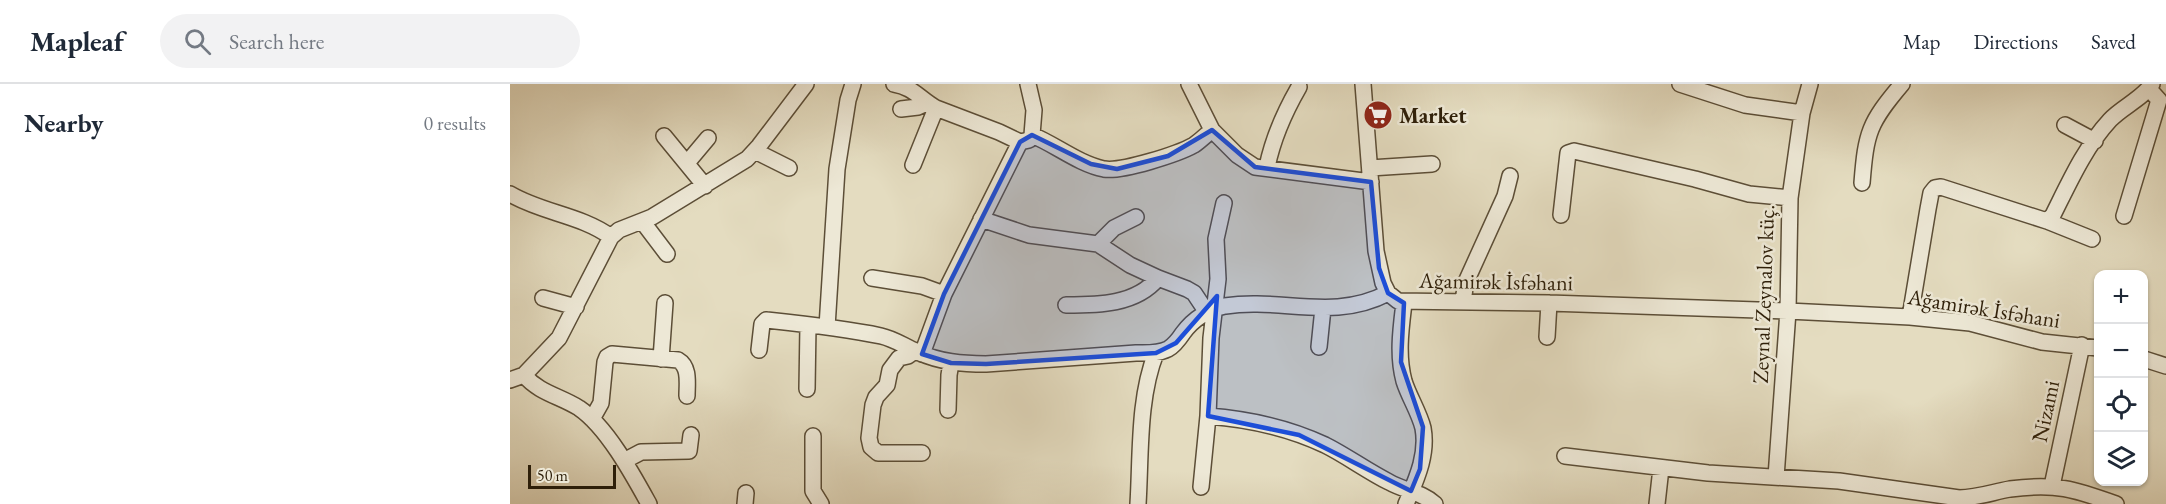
<!DOCTYPE html>
<meta charset="utf-8">
<style>
:root{--surface:#fff;--page:#f2f2f3;--text:#1f2937;--muted:#747a83;--line:#e0e1e3}
body{margin:0;font-family:"EB Garamond",serif;background:var(--page);color:var(--text)}
.controls{position:absolute;right:18px;bottom:18px;display:grid;overflow:hidden;border-radius:12px;box-shadow:0 2px 4px #0004}
.controls button{width:54px;height:54px;display:grid;place-items:center;padding:0;border:0;border-bottom:2px solid var(--line);background:var(--surface);color:var(--text);font:30px sans-serif}
.scale{position:absolute;left:18px;bottom:15px;width:88px;box-sizing:border-box;padding-left:6px;border:3px solid #2e1f09;border-top:0;font-size:16px;line-height:21px;white-space:nowrap;color:#2e1f09;-webkit-text-stroke:4px #ede8d6;paint-order:stroke}
.list{margin:0;padding:0;list-style:none}
h2{display:flex;justify-content:space-between;align-items:center;height:78px;margin:0;padding:0 24px;font-size:26px}
h2 small{font-size:20px;font-weight:400;color:var(--muted)}
.icon{flex:none;width:33px;height:33px;fill:none;stroke:currentColor;stroke-width:2;stroke-linecap:round;stroke-linejoin:round}
.map{position:relative;flex:none;width:1656px;height:420px;overflow:hidden}
header{display:flex;align-items:center;gap:36px;box-sizing:border-box;height:84px;padding:0 30px;background:var(--surface);border-bottom:2px solid var(--line)}
header strong{font-size:28px}
nav{display:flex;gap:33px;margin-inline-start:auto;font-size:21px}
.search{width:420px;height:54px;background:var(--page);display:flex;align-items:center;gap:15px;box-sizing:border-box;padding:0 21px;border-radius:33px;color:var(--muted);font-size:22px}
main{display:flex}
aside{flex:1;background:var(--surface)}
.map>svg:first-child{display:block}
</style>
<header>
<strong>Mapleaf</strong>
<div class="search"><svg class="icon" aria-label="search" viewBox="0 0 24 24"><circle cx="10" cy="10" r="6"/><path d="M15 15l6 6"/></svg>Search here</div>
<nav><a>Map</a><a>Directions</a><a>Saved</a></nav>
</header>
<main>
<aside>
<h2>Nearby<small>0 results</small></h2>
<ul class="list">
</ul>
</aside>
<div class="map">
<svg width="1656" height="420" viewBox="0 0 1656 420">
<rect width="100%" height="100%" fill="#e4dcc0"/>
<filter id="stains"><feTurbulence type="fractalNoise" baseFrequency=".00333" numOctaves="4"/><feColorMatrix values="0 0 0 0 .2 0 0 0 0 .09 0 0 0 0 .02 0 0 0 .5 -.17"/></filter>
<radialGradient id="worn" r=".72"><stop offset=".6" stop-color="#630" stop-opacity="0"/><stop offset="1" stop-color="#630" stop-opacity=".3"/></radialGradient>
<g fill="none" stroke-linecap="round" stroke-linejoin="round">
<!-- minor casing -->
<g stroke="#5c4e37" stroke-width="18">
<path id="minor" d="M384 0C403 3 410 15 426 24L489 48 510 58 519 56 522 51C546 61 569 80 594 85 612 88 668 70 684 61 690 57 696 51 702 46L727 71 745 83 861 98
M518 0 524 26 522 51
M679 0 702 46
M853 0 866 167 873 199 878 209 888 217 1039 219 1278 227 1400 233 1460 239 1532 258 1588 264
M1170 0 1235 21 1292 29
M391 25 408 23 417 19
M1555 41 1585 57
M154 52 195 102
M245 67 279 84
M177 79 198 54
M403 81 426 24
M757 83C763 54 774 29 789 3
M860 84 922 80
M1352 99C1356 48 1359 39 1392 0
M0 110C32 129 71 131 101 153
M714 119 706 155 708 195 701 254 698 332C737 335 779 344 815 361 837 372 857 387 879 398 895 407 912 408 925 420
M1051 131 1058 69 1064 67 1185 95 1239 110 1280 114
M1614 132 1649 16 1639 5
M471 135 519 151 588 160 620 181 648 194 677 205 684 209 696 227
M132 137 157 170
M1537 137 1582 155
M588 160 604 144 626 133
M362 194 412 202 434 210
M33 214 66 223
M953 217 956 198 995 112 1000 92
M894 219C891 244 887 271 894 297 899 313 909 328 913 344 918 371 906 396 896 420
M556 221C588 221 626 221 648 194
M1400 233 1418 125 1421 109 1425 104 1431 103 1537 137 1543 131C1559 99 1575 63 1600 36 1612 23 1632 15 1642 0
M317 243 327 85 338 16 343 0
M1037 253 1039 219
M809 263 813 224
M249 266 252 240 256 236C294 240 333 244 371 252 385 255 395 263 408 268 430 278 452 280 476 280L626 269C636 269 648 270 658 265 665 261 669 255 673 249 684 234 697 226 715 222 771 213 823 238 878 209
M405 267 398 272 389 274 380 286 377 301 366 313 363 321 359 354 361 363 368 369H412
M412 270 434 210 510 58
M151 275 155 219
M1634 275 1656 282
M14 291C29 309 50 312 69 324 97 343 123 391 139 420
M0 296 14 291 49 254 101 153 109 146 142 133 237 75 249 62 296 0
M297 305 298 241
M438 326 439 291 441 279
M82 335 91 319 95 278 97 273 102 270 168 276C180 283 177 299 177 312
M303 352V407L311 420
M1055 372 1198 389 1329 397 1449 414C1467 414 1483 408 1500 405 1546 399 1564 405 1606 420
M114 377 131 368 179 367 181 351
M1266 393 1278 227 1280 114 1292 29 1300 0
M1542 402 1572 261
M691 403 698 332
M235 420 236 409
M628 420C631 371 628 314 646 269
M1147 420 1151 384"/>
</g>
<!-- minor -->
<use href="#minor" stroke="#ede8d6" stroke-width="15"/>
</g>
<!-- marked area -->
<path fill="#1d4ed8" fill-opacity="0.2" stroke="#1d4ed8" stroke-width="4.5" stroke-linejoin="round" d="M702 46 745 83 861 98 869 184 878 209 894 219 891 278 913 343 910 385 901 407 789 351 698 332 707 212 666 259 646 269 476 280 441 279 412 270 434 210 510 58 522 51 581 80 607 85 658 72Z"/>
<!-- icons -->
<defs>
<g id="supermarket-disc" transform="scale(1.5)"><circle r="9.5" fill="#8f2418" stroke="#ede8d6"/><path d="M-6-5.5h2.5l.6 2H6L4.5 2H-2.5L-4.4-4H-6ZM-1.5 3.2a1.3 1.3 0 1 0 .1 0ZM3 3.2a1.3 1.3 0 1 0 .1 0Z" fill="#fff"/></g>
</defs>
<g fill-rule="evenodd">
<use href="#supermarket-disc" x="868" y="31"/>
</g>
<g text-anchor="middle" stroke-width="5" stroke-linejoin="round" paint-order="stroke">
<!-- poi labels -->
<g font-size="22" font-weight="bold" fill="#2e1f09" stroke="#ede8d6" text-anchor="start">
<text x="889" y="39">Market</text>
</g>
<!-- street labels -->
<g font-size="22" fill="#2e1f09" stroke="#ede8d6">
<text transform="translate(986 197) rotate(1)" y="8">Ağamirək İsfəhani</text>
<text transform="translate(1253 210) rotate(-88)" y="8">Zeynal Zeynalov küç.</text>
<text transform="translate(1474 224) rotate(9)" y="8">Ağamirək İsfəhani</text>
<text transform="translate(1535 327) rotate(-78)" y="8">Nizami</text>
</g>
</g>
<rect width="100%" height="100%" filter="url(#stains)"/>
<rect width="100%" height="100%" fill="url(#worn)"/>
</svg>
<div class="controls">
<button>+</button>
<button>−</button>
<button><svg class="icon" aria-label="locate" viewBox="0 0 24 24"><circle cx="12" cy="12" r="6"/><path d="M12 2v4M12 18v4M2 12h4M18 12h4"/></svg></button>
<button><svg class="icon" aria-label="layers" viewBox="0 0 24 24"><path d="M12 4l9 5-9 5-9-5zM3 14l9 5 9-5"/></svg></button>
</div>
<div class="scale">50 m</div>
</div>
</main>
